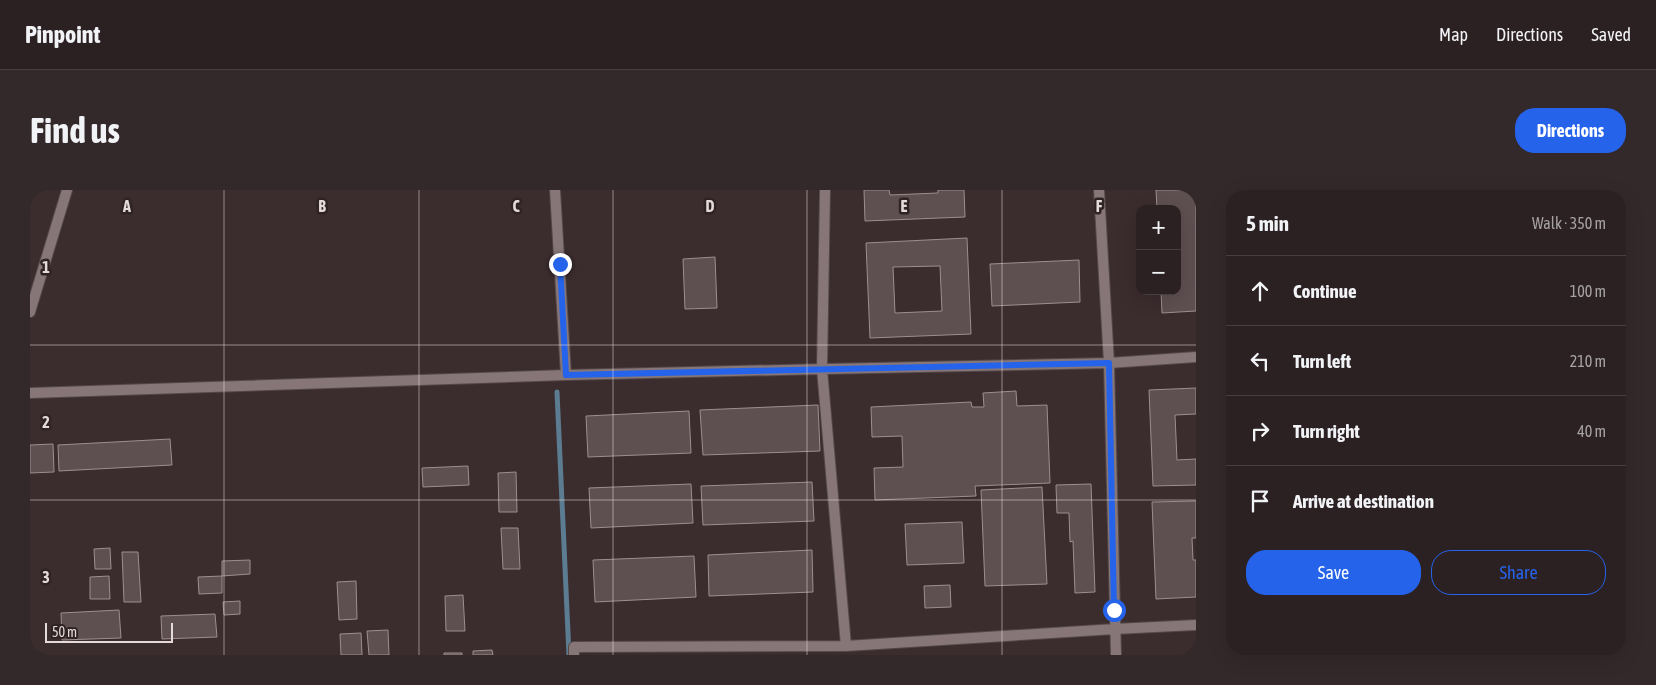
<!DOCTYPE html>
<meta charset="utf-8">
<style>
:root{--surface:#2c2122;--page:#34292a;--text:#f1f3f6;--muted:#a6a3a5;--line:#483e40;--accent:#2563eb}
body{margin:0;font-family:"Asap Condensed",sans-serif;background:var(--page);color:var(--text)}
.controls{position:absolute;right:15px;top:15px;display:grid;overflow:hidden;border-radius:10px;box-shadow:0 5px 20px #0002}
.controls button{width:45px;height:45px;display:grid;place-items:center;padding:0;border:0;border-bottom:1px solid var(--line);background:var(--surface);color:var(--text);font:25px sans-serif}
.scale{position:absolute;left:15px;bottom:12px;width:128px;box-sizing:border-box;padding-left:5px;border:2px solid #e5dbdc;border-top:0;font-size:14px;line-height:18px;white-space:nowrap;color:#e5dbdc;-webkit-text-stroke:4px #302324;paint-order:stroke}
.stop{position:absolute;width:15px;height:15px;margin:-11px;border:4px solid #2563eb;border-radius:50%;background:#fff}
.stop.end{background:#2563eb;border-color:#fff;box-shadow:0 1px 5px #0008}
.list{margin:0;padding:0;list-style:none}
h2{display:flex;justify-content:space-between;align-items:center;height:65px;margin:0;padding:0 20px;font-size:21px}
h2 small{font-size:16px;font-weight:400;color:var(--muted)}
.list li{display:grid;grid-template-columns:32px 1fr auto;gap:15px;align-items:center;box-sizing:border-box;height:70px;padding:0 20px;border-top:1px solid var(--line)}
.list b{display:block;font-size:19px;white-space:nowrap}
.list em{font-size:16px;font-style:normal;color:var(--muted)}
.actions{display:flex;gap:10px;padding:15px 20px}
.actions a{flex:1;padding:11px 0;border:1px solid var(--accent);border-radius:20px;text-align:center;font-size:18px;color:var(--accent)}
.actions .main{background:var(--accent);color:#fff}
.icon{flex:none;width:28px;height:28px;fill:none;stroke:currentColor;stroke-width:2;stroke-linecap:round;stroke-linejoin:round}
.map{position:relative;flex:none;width:1166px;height:465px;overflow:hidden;border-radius:20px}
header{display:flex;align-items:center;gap:30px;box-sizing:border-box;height:70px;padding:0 25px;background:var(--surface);border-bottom:1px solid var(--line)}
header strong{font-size:24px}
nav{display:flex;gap:28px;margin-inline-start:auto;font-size:18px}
.intro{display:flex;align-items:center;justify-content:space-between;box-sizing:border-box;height:120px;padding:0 30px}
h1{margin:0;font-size:35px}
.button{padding:12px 22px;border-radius:20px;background:var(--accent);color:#fff;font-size:18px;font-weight:700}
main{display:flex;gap:30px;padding:0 30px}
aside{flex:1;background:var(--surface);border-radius:20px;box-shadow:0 5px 20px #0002}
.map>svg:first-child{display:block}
</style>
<header>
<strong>Pinpoint</strong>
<nav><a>Map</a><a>Directions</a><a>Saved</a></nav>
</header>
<div class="intro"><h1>Find us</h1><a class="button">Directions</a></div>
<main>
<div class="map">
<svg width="1166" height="465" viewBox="0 0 1166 465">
<rect width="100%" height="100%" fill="#3b2c2e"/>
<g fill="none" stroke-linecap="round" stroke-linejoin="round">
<!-- stream -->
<path stroke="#5c7c91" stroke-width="5" d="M527 202 539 465"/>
</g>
<!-- building -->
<path fill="#5e4f51" stroke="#9f8e90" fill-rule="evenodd" d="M834 0H859L860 5 908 3V0H934L935 27 835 31Z
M1126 0H1166V121L1132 123 1131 101H1147V19H1127Z
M937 48 941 144 840 148 836 53ZM910 76 912 121 865 123 863 77Z
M685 67 687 118 655 119 653 69Z
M1049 70 1050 112 962 116 960 74Z
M1166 198V224L1145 225 1147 270 1166 269V295L1123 296 1119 200Z
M986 201 987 216 1017 215 1020 293 945 296 946 306 845 310 844 278 873 277 872 246 842 247 841 217 941 212 942 217H954L953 203Z
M788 215 790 261 673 265 670 220Z
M659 221 661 263 558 267 556 226Z
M140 249 142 275 29 281 28 255Z
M23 254 24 282 0 283V255Z
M438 276 439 295 393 297 392 278Z
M486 282 487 322H469L468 283Z
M782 292 784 331 673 335 671 296Z
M661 294 663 333 561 338 559 298Z
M1061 294 1065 402 1045 403 1043 351 1040 352 1039 323H1027L1026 295Z
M1012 297 1017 394 955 396 951 300Z
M1166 311V348H1162L1163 370H1166V407L1126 409 1122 312Z
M932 332 934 373 877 375 875 334Z
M471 338H488L490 379H473Z
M80 358 81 379H65L64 359Z
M782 360 783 402 679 406 678 365Z
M92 362H108L111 412H94Z
M664 366 666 407 565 412 563 370Z
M220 370V384L192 386V371Z
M79 386 80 409H60V387Z
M192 386V403L169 404 168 387Z
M326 391 327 429 309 430 307 392Z
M920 395 921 417 895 418 894 396Z
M433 405 435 441H416L415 406Z
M210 411V424L194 425 193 412Z
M89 420 91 448 32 450 31 423Z
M185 424 187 447 132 449 131 426Z
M358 440 359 465H339L337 441Z
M331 443 332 465H311L310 444Z
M462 460 463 465H443V461Z
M414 463H432V465H414Z"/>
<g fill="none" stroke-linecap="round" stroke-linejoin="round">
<!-- service casing -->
<g stroke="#544849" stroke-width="12">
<path id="service" d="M525 0 536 185
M795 0 792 179 1079 173 1166 167
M1069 0 1079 173 1086 465
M0 122 37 0
M0 203 536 185 792 179 816 456 1085 439 1166 435
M544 465V457L816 456"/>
</g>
<!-- service -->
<use href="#service" stroke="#867678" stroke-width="10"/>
</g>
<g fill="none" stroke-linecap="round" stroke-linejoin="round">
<!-- route -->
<path stroke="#2563eb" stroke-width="6" d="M530 74 536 185 1079 173 1084 420"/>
</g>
<!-- grid -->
<path fill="none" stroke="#e5dbdc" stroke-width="1" stroke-opacity="0.55" d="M194 0V465M389 0V465M583 0V465M777 0V465M972 0V465M0 155H1166M0 310H1166"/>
<g font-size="16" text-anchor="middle" font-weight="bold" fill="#e5dbdc" stroke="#302324" stroke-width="5" stroke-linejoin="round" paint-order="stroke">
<text x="97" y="22">A</text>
<text x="292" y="22">B</text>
<text x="486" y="22">C</text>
<text x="680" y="22">D</text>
<text x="874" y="22">E</text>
<text x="1069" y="22">F</text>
<text x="16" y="83">1</text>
<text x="16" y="238">2</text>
<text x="16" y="393">3</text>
</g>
</svg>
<div class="controls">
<button>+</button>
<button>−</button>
</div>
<div class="scale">50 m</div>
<div class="stop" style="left:1084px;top:420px"></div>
<div class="stop end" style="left:530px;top:74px"></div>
</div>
<aside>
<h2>5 min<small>Walk · 350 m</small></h2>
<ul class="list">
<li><svg class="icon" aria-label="ahead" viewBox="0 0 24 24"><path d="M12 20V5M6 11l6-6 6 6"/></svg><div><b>Continue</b></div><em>100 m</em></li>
<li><svg class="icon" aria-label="left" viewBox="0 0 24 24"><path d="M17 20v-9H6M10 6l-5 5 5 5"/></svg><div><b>Turn left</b></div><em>210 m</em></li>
<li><svg class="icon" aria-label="right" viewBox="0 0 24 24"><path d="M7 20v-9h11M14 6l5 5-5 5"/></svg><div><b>Turn right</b></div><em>40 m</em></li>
<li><svg class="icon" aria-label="arrive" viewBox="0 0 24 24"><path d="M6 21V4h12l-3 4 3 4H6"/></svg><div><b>Arrive at destination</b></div></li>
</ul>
<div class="actions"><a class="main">Save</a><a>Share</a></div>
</aside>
</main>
